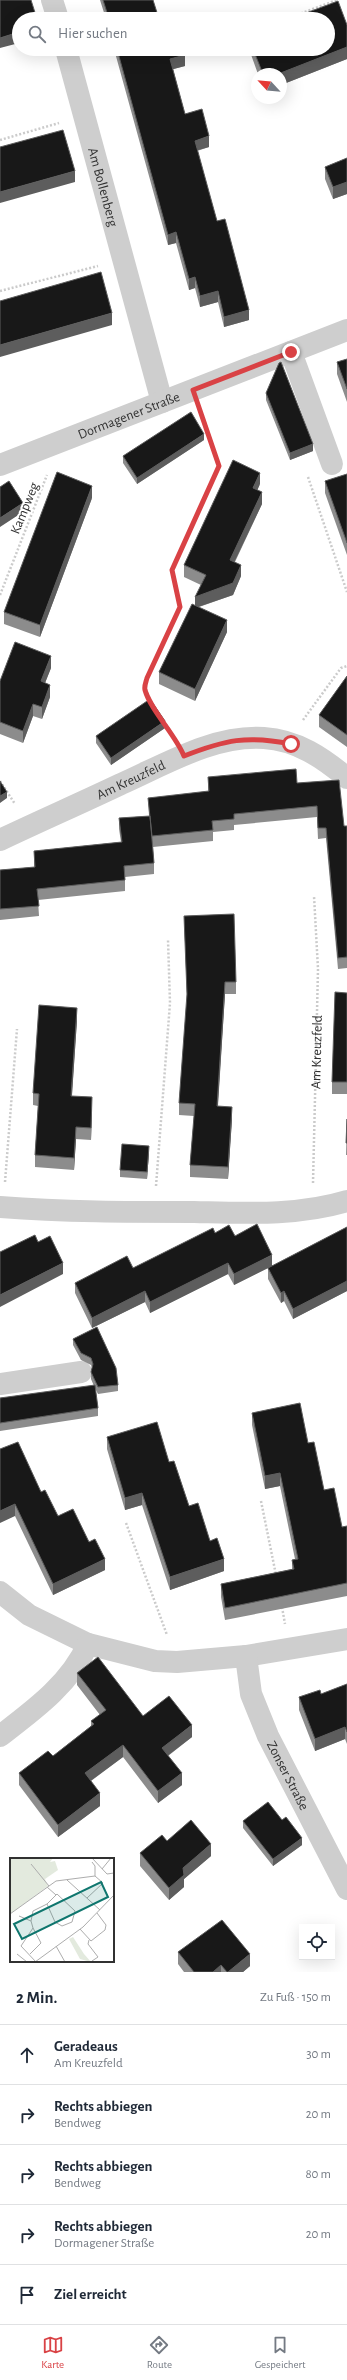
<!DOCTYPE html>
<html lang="de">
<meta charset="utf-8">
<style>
:root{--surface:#fff;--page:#f2f2f3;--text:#1f2937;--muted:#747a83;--line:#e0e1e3;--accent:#d94245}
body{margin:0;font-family:"Alegreya Sans",sans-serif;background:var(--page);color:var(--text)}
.controls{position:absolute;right:12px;bottom:12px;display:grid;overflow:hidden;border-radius:0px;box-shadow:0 4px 16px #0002}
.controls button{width:36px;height:36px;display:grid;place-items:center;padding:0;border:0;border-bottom:1px solid var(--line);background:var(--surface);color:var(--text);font:20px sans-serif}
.compass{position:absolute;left:251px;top:68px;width:36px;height:36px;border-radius:50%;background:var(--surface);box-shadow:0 4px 16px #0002;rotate:296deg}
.stop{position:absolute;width:12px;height:12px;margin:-9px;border:3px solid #d94245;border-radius:50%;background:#fff}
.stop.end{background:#d94245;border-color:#fff;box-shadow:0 1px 4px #0008}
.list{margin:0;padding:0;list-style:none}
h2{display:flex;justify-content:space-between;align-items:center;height:52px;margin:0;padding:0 16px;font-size:17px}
h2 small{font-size:13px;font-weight:400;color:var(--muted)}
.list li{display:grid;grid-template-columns:26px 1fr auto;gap:12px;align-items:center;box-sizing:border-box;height:60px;padding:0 16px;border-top:1px solid var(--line)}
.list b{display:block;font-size:15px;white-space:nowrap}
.list p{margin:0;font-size:13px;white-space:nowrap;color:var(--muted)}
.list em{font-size:13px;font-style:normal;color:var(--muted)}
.icon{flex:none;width:22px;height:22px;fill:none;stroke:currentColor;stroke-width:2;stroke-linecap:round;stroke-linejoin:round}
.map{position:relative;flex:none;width:347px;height:1972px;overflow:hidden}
.search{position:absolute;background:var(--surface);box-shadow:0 4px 16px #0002;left:12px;right:12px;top:12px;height:44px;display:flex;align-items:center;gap:10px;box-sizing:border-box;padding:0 14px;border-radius:22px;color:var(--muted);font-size:15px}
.sheet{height:352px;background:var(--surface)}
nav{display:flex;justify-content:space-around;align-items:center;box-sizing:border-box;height:56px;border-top:1px solid var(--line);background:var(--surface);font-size:11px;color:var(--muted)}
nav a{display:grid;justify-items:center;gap:2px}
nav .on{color:var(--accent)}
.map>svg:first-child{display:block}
</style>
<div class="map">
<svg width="347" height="1972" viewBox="0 0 347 1972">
<rect width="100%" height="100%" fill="#fff"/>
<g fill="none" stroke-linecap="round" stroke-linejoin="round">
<!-- path -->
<g stroke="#cbcbcb" stroke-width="2.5" stroke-dasharray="2 2" stroke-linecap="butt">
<path d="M286 19 337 0"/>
<path d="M0 140 59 123"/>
<path d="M0 291 98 266"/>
<path d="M308 477 347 592"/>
<path d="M0 595 47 475"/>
<path d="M151 702 145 688 147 678 180 607 172 570 219 466 202 413"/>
<path d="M303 720 341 668 347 666"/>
<path d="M164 721 171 732"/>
<path d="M0 781 15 804"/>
<path d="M5 1182 17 1029"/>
<path id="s1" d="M313 1183 318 969 314 896"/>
<path d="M156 1186 170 1003 168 940"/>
<path d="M261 1501 276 1575"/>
<path d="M126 1523 167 1635"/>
<path d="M282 1607 285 1624"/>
</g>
<!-- minor -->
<g stroke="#cecece" stroke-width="22">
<path d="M52 0 58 19"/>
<path id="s2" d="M66 49 162 402"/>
<path d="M291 352 332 464"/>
<path id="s3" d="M0 465 347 330"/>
<path id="s4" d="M0 840C40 821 81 803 121 784 166 764 213 735 264 738 297 740 323 758 347 778"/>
<path d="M0 1207C64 1212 129 1212 194 1212 244 1213 298 1216 347 1201"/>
<path d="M0 1384 81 1372"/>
<path d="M0 1592 29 1615 88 1644"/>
<path d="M246 1656 347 1639"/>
<path id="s5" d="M0 1736C34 1710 70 1684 88 1644L155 1661 177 1662 246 1656 251 1694 268 1736 347 1889"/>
</g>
</g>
<!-- wall -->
<path fill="#8c8c8c" d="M100 0H153L159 19H106Z
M347 25V59L281 85V74H258L249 49H328Z
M114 49H183L185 66 173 69 185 114 209 147 197 151 217 221 249 320 224 327 218 302 200 307 195 288 189 290 176 243 168 245Z
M347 158V194L333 199 325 179V167Z
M347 359V402L337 374V362Z
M266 393 313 451 290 460 266 400Z
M204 440 137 484 123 463V456Z
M347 474V555L325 493V481Z
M260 484 257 490 262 504 235 562 241 576 233 595 199 607 227 632 195 701 159 684V672L195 605 201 585 184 577V565Z
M92 498 40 637 4 624V612Z
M51 668 45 683 50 697 42 719 33 716 23 743 0 734V681Z
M347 676V747L319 727V715Z
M165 728 111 765 96 743V736Z
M208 777 297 783 344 826H347V968L338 969 326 838 318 839 317 817 234 825V830L213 832V841L153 847 154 863V874L125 877V891L38 900 39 916 0 920V870L34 867V851L121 842 119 829V818L149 816 148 798 208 792Z
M184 916 236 982V994H225L218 1106 232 1119 228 1179 190 1177V1165L194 1116 179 1115V1103L187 998Z
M347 993V1094H332V1082Z
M77 1020 72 1096 92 1109 91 1140 76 1139 74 1170 35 1167V1155L38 1106 33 1105V1093Z
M347 1119V1155H346Z
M149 1152 147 1179 120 1177V1170Z
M347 1227V1291L293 1319 284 1301 281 1303 268 1279V1268Z
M215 1233 235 1236 272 1266 234 1285 228 1274 150 1313 145 1302 92 1328 75 1293V1283L133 1268Z
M73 1339 118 1385V1391L98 1394 95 1388 98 1408V1416L0 1431V1398L94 1386 91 1379V1372L92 1368 91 1365 81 1360 73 1345Z
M252 1413 308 1443 324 1490 342 1527 347 1526V1596L225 1620 221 1597V1584L292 1569V1560L295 1559 280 1486 265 1489 252 1425Z
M107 1437 189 1506 210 1541 224 1571 170 1590 142 1505 125 1510 107 1449Z
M0 1449 41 1492 58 1516 89 1542 105 1570 53 1595 15 1516Z
M77 1673 143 1716 192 1737 168 1756 182 1785 158 1803 123 1757 91 1781 100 1806 58 1837 19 1785V1773L53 1756 91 1726V1721L100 1715 77 1685Z
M347 1684V1744L345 1739 315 1751 299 1710V1697L321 1694Z
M282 1820 302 1845 273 1866 243 1828V1821Z
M167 1841 211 1856 184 1879V1887L169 1900 140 1866V1853Z
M178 1952 250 1966 243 1972H184L178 1964Z"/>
<!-- shaded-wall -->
<path fill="#5d5d5d" d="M19 32V43L0 48V38Z
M347 47V59L281 85V74H278Z
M185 55V66L170 70V59Z
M209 136V147L195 151V141Z
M75 171V182L0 203V192Z
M347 182V194L333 199V187Z
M176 232V243L168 245V235Z
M195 277V288L189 290V279Z
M218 291V302L200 307V296Z
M249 310V320L224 327V317Z
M112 313V325L0 357V345Z
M204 434V440L137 484V478Z
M313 444V451L290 460V453Z
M260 473V484L253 500V488Z
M92 486V498L40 637V625Z
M262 492V504L230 571V560Z
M23 503V512L0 527V518Z
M241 565V576L233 595 195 608V597Z
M227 620V632L195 701V689Z
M51 656V668L41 693V681Z
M50 685V697L42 719V707Z
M33 704V716L23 743V731Z
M165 721V728L111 765V758Z
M7 792V798L0 803V796Z
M225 982V994L217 1118V1106Z
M77 1008V1020L71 1108V1096Z
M92 1097V1109L91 1140V1128Z
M232 1107V1119L228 1179V1167Z
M76 1127V1139L74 1170V1158Z
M149 1146V1152L147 1179V1172Z
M272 1255V1266L234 1285V1274Z
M63 1263V1274L0 1307V1295Z
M228 1263V1274L150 1313V1302Z
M347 1281V1291L293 1319V1309Z
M145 1291V1302L92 1328V1318Z
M284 1291V1301L281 1303V1293Z
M280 1473V1486L265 1489V1476Z
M142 1493V1505L125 1510V1498Z
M15 1504V1516L0 1523V1511Z
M105 1559V1570L53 1595V1584Z
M224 1559V1571L170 1590V1577Z
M192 1725V1737L162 1760V1748Z
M345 1727V1739L315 1751V1739Z
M123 1745V1757L85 1785V1773Z
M182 1773V1785L158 1803V1791Z
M100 1793V1806L58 1837V1825Z
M302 1838V1845L273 1866V1859Z
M211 1844V1856L184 1879V1887L169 1900V1888L183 1868Z
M250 1954V1966L243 1972H228Z
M221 1965V1972H213Z"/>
<!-- building -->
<path fill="#181818" stroke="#5d5d5d" d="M0 0H31L37 19H19V32L0 38Z
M103 0H153L159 19H109Z
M338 1 347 25V47L278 74H263L253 49H328V19H290Z
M117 49H183L185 55 170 59 185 114 202 109 209 136 195 141 217 221 225 219 249 310 224 317 218 291 200 296 195 277 189 279 176 232 168 235Z
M63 130 75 171 0 192V147Z
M347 158V182L333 187 325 167Z
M101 272 112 313 0 345V301Z
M347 359V389L337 362Z
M281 362 313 444 290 453 266 393 279 363Z
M191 412 204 434 137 478 123 456Z
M233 460 260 473 253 488 262 492 230 560 241 565 233 583 195 597 206 575 184 565Z
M57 472 92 486 40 625 4 612Z
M347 474V543L325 481Z
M9 481 23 503 0 518V487Z
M192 604 227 620 195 689 159 672Z
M15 642 51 656 41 681 50 685 42 707 33 704 23 731 0 722V681Z
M347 676V735L319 715Z
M150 699 165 721 111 758 96 736Z
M296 769 297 783 339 780 344 826H347V957L338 958 326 828H318L317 806 234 814V819L212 821 213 830 152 836 148 798 209 791 208 777Z
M0 781 7 792 0 796Z
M150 816 154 863 124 866 125 880 37 889 39 906 0 909V870L35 867 34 851 122 842 119 818Z
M234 914 236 982H225L217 1106 232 1107 228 1167 190 1165 195 1104 179 1103 187 994 184 916Z
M335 992 347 993V1082H332Z
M39 1005 77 1008 71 1096 92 1097 91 1128 76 1127 74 1158 35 1155 39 1094 33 1093Z
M347 1119V1143H346Z
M122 1144 149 1146 147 1172 120 1170Z
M257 1224 272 1255 234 1274 228 1263 150 1302 145 1291 92 1318 75 1283 127 1256 133 1268 213 1228 215 1233 229 1225 235 1236Z
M347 1227V1281L293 1309 284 1291 281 1293 268 1268Z
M35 1235 38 1242 50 1236 63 1263 0 1295V1252Z
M97 1327 116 1368 118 1385 98 1387 91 1372 93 1364 91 1358 81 1353 73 1339Z
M95 1385 98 1408 0 1423V1398Z
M300 1403 308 1443 314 1442 324 1490 334 1488 342 1527 347 1526V1583L225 1608 221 1584 294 1569 292 1560 298 1559 280 1473 265 1476 252 1413Z
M157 1422 169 1462 174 1461 189 1506 198 1503 210 1541 217 1538 224 1559 170 1577 142 1493 125 1498 107 1437Z
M18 1442 41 1492 45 1490 58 1516 73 1509 89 1542 95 1539 105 1559 53 1584 15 1504 0 1511V1449Z
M98 1657 143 1716 169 1696 192 1725 162 1748 182 1773 158 1791 123 1745 85 1773 100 1793 58 1825 19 1773 48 1751 53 1756 94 1724 91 1721 106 1710 77 1673Z
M347 1684V1732L345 1727 315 1739 299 1697 320 1690 321 1694Z
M268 1802 282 1820 286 1817 302 1838 273 1859 243 1821Z
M191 1820 211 1844 183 1868 184 1875 169 1888 140 1853 162 1835 167 1841Z
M222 1920 250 1954 228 1972H227L221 1965 213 1972H194L178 1952Z"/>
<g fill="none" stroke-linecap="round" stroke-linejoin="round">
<!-- route -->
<path stroke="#d94245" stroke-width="5" d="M291 352 193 390 219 466 172 570 180 607 147 678C146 682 144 686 145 690 151 711 175 734 184 756 225 740 247 735 291 744"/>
</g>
<g text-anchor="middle" stroke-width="4" stroke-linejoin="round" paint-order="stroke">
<!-- street labels -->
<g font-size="14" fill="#313131" stroke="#fff">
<text dy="5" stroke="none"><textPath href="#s2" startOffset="143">Am Bollenberg</textPath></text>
<text dy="5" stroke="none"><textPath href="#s3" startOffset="138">Dormagener Straße</textPath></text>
<text transform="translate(24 508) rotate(-68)" y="5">Kampweg</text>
<text dy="5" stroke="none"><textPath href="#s4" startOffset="144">Am Kreuzfeld</textPath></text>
<text dy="5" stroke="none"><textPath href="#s1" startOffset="131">Am Kreuzfeld</textPath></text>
<text dy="5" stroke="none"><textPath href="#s5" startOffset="417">Zonser Straße</textPath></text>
</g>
</g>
<!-- overview -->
<g transform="translate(10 1858)">
<rect width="104" height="104" fill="#fff"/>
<path d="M0 0H43L40 4 45 3 48 12 35 21 38 28 0 56ZM63 79 74 96 81 104 70 101 59 81Z" fill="#e3eade"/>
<path fill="none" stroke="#adadad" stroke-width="1" d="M82 0 97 16 104 15M82 4 85 8V18M21 6 39 28M92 11 101 0M57 22 90 52M37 29 46 37M47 36 65 53 62 64 52 68 45 64 37 46ZM77 40 93 25 85 18M0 56 46 23 85 18M9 58 21 63 23 70 11 88 26 104M21 63 23 53 37 46M70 71 81 83 95 72 96 67 87 55M79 82 78 86 88 99 82 103M46 88 55 104M7 96 17 104M20 96 31 85 23 70M25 104 73 69 104 37"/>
<path fill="#0f766e" fill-opacity="0.15" stroke="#0f766e" stroke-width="2" d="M91 24 98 39 12 81 4 66Z"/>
<rect width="104" height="104" fill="none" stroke="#313131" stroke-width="2"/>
</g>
</svg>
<div class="controls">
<button><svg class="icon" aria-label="locate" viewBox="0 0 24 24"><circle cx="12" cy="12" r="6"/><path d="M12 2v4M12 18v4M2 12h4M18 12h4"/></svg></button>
</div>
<svg class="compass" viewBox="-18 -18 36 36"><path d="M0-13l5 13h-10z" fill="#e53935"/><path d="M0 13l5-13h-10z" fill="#747a83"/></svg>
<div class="stop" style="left:291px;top:744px"></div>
<div class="stop end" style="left:291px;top:352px"></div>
<div class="search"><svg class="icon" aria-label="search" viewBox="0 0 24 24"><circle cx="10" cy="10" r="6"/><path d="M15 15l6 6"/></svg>Hier suchen</div>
</div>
<section class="sheet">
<h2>2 Min.<small>Zu Fuß · 150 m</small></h2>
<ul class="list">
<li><svg class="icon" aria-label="ahead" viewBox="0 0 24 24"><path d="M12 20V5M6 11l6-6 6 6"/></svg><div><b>Geradeaus</b><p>Am Kreuzfeld</p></div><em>30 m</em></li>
<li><svg class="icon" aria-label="right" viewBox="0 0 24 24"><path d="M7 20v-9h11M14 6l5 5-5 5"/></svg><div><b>Rechts abbiegen</b><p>Bendweg</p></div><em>20 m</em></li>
<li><svg class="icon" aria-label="right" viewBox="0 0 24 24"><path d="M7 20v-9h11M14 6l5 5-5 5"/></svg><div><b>Rechts abbiegen</b><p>Bendweg</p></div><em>80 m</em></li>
<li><svg class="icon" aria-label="right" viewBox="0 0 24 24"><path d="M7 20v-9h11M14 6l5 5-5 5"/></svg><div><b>Rechts abbiegen</b><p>Dormagener Straße</p></div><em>20 m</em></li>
<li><svg class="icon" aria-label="arrive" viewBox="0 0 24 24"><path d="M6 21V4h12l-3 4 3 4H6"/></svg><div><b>Ziel erreicht</b></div></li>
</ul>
</section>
<nav>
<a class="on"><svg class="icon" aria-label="map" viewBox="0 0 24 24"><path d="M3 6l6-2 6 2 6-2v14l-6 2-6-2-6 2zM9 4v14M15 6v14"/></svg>Karte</a>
<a><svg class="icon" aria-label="directions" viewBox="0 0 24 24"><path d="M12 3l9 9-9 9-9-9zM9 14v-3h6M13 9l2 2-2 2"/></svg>Route</a>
<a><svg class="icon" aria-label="saved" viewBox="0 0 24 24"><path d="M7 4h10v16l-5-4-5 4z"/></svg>Gespeichert</a>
</nav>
